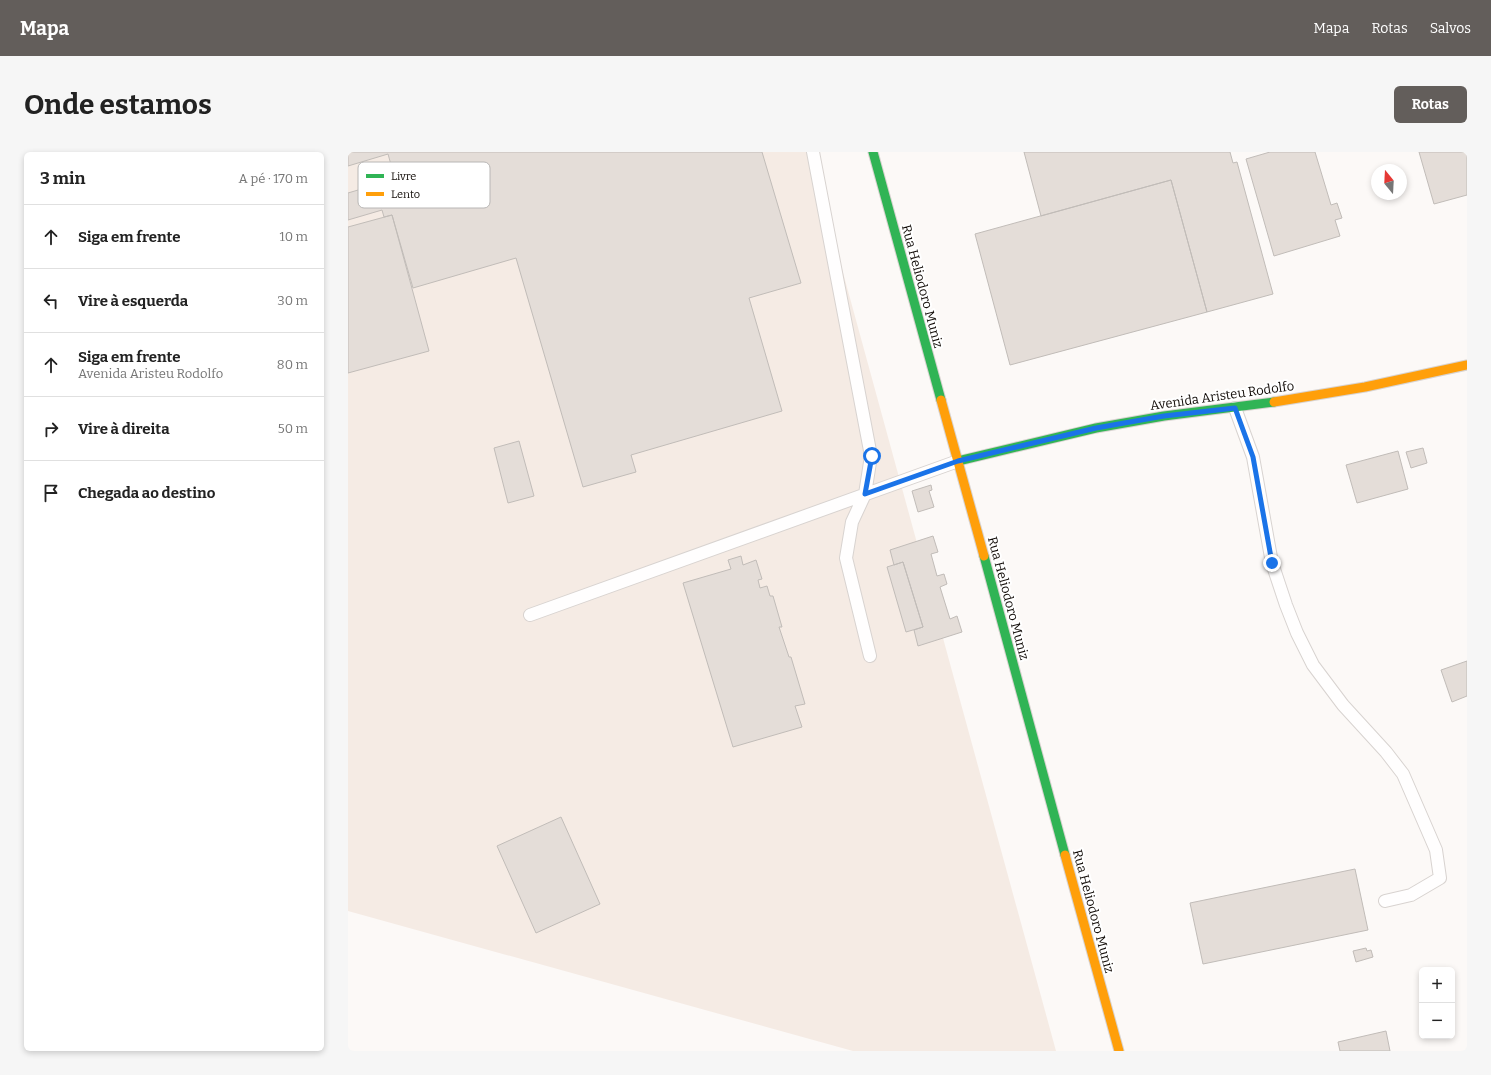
<!DOCTYPE html>
<html lang="pt">
<meta charset="utf-8">
<style>
:root{--surface:#fff;--page:#f6f6f6;--text:#222;--muted:#767676;--line:#e0e0e0;--accent:#635e5b}
body{margin:0;font-family:Bitter,serif;background:var(--page);color:var(--text)}
.controls{position:absolute;right:12px;bottom:12px;display:grid;overflow:hidden;border-radius:6px;box-shadow:0 2px 6px #0003}
.controls button{width:36px;height:36px;display:grid;place-items:center;padding:0;border:0;border-bottom:1px solid var(--line);background:var(--surface);color:var(--text);font:20px sans-serif}
.compass{position:absolute;left:1023px;top:12px;width:36px;height:36px;border-radius:50%;background:var(--surface);box-shadow:0 2px 6px #0003;rotate:342deg}
.stop{position:absolute;width:12px;height:12px;margin:-9px;border:3px solid #1a73e8;border-radius:50%;background:#fff}
.stop.end{background:#1a73e8;border-color:#fff;box-shadow:0 1px 4px #0008}
.list{margin:0;padding:0;list-style:none}
h2{display:flex;justify-content:space-between;align-items:center;height:52px;margin:0;padding:0 16px;font-size:17px}
h2 small{font-size:13px;font-weight:400;color:var(--muted)}
.list li{display:grid;grid-template-columns:26px 1fr auto;gap:12px;align-items:center;box-sizing:border-box;height:64px;padding:0 16px;border-top:1px solid var(--line)}
.list b{display:block;font-size:15px;white-space:nowrap}
.list p{margin:0;font-size:13px;white-space:nowrap;color:var(--muted)}
.list em{font-size:13px;font-style:normal;color:var(--muted)}
.icon{flex:none;width:22px;height:22px;fill:none;stroke:currentColor;stroke-width:2;stroke-linecap:round;stroke-linejoin:round}
.map{position:relative;flex:none;width:1119px;height:899px;overflow:hidden;border-radius:6px}
header{display:flex;align-items:center;gap:24px;box-sizing:border-box;height:56px;padding:0 20px;background:var(--accent);color:#fff}
header strong{font-size:19px}
nav{display:flex;gap:22px;margin-inline-start:auto;font-size:14px}
.intro{display:flex;align-items:center;justify-content:space-between;box-sizing:border-box;height:96px;padding:0 24px}
h1{margin:0;font-size:28px}
.button{padding:10px 18px;border-radius:6px;background:var(--accent);color:#fff;font-size:14px;font-weight:700}
main{display:flex;gap:24px;padding:0 24px}
aside{flex:1;background:var(--surface);border-radius:6px;box-shadow:0 2px 6px #0003}
.map>svg:first-child{display:block}
</style>
<header>
<strong>Mapa</strong>
<nav><a>Mapa</a><a>Rotas</a><a>Salvos</a></nav>
</header>
<div class="intro"><h1>Onde estamos</h1><a class="button">Rotas</a></div>
<main>
<aside>
<h2>3 min<small>A pé · 170 m</small></h2>
<ul class="list">
<li><svg class="icon" aria-label="ahead" viewBox="0 0 24 24"><path d="M12 20V5M6 11l6-6 6 6"/></svg><div><b>Siga em frente</b></div><em>10 m</em></li>
<li><svg class="icon" aria-label="left" viewBox="0 0 24 24"><path d="M17 20v-9H6M10 6l-5 5 5 5"/></svg><div><b>Vire à esquerda</b></div><em>30 m</em></li>
<li><svg class="icon" aria-label="ahead" viewBox="0 0 24 24"><path d="M12 20V5M6 11l6-6 6 6"/></svg><div><b>Siga em frente</b><p>Avenida Aristeu Rodolfo</p></div><em>80 m</em></li>
<li><svg class="icon" aria-label="right" viewBox="0 0 24 24"><path d="M7 20v-9h11M14 6l5 5-5 5"/></svg><div><b>Vire à direita</b></div><em>50 m</em></li>
<li><svg class="icon" aria-label="arrive" viewBox="0 0 24 24"><path d="M6 21V4h12l-3 4 3 4H6"/></svg><div><b>Chegada ao destino</b></div></li>
</ul>
</aside>
<div class="map">
<svg width="1119" height="899" viewBox="0 0 1119 899">
<rect width="100%" height="100%" fill="#fcf9f7"/>
<!-- built -->
<path fill="#f5ebe4" d="M0 0H462L708 899H505L0 759Z"/>
<!-- building -->
<path fill="#e4ddd8" stroke="#c1bcb8" d="M0 0H414L453 131 401 146 434 259 283 303 288 320 235 335 168 106 65 136 44 63 36 65 34 58 0 68V41L47 27 40 2 0 14Z
M676 0H882L885 11 889 10 925 142 859 160 823 28 693 64Z
M922 0H967L983 53 989 51 994 66 987 68 992 84 926 104 898 7Z
M1071 0H1119V43L1086 52Z
M823 28 859 160 662 213 627 82Z
M44 63 81 199 0 221V75Z
M171 289 186 344 160 351 146 296Z
M1075 296 1079 311 1063 316 1058 300Z
M1050 299 1060 337 1009 351 998 313Z
M583 333 584 338 581 339 586 355 570 360 564 339Z
M585 384 590 400 583 402 589 424 596 422 599 432 592 435 602 467 609 464 614 480 570 494 566 478 575 475 555 410 546 413 542 398Z
M393 404 395 413 408 408 414 427 410 428 412 436 419 434 422 444H425L434 475H431L441 505H443L457 552 447 554 454 575 385 595 335 431 383 417 380 408Z
M555 410 575 475 558 480 539 415Z
M1119 509V544L1104 550 1093 518Z
M213 665 252 752 188 781 149 694Z
M1007 717 1020 778 855 812 842 751Z
M1018 796 1019 799 1023 798 1025 805 1008 810 1005 799Z
M1038 879 1042 899H992L990 890Z"/>
<g fill="none" stroke-linecap="round" stroke-linejoin="round">
<!-- lane casing -->
<g stroke="#d8d3d0" stroke-width="14">
<path id="lane" d="M465 0 523 304 517 342 504 370 498 406 522 504
M887 256 905 305 924 411 938 453 949 481 965 513 995 553 1038 600 1055 622 1088 698 1092 726 1063 743 1037 749
M182 463 610 309"/>
</g>
<!-- fast casing -->
<g stroke="#d8d3d0" stroke-width="11">
<path id="fast" d="M525 0 593 248
M610 309 748 276 816 264 926 250
M636 404 717 703"/>
</g>
<!-- slow casing -->
<g stroke="#d8d3d0" stroke-width="11">
<path id="slow" d="M593 248 636 404
M926 250 1017 235 1119 213
M717 703 771 899"/>
</g>
<!-- lane -->
<use href="#lane" stroke="#fffefe" stroke-width="12"/>
<!-- fast -->
<use href="#fast" stroke="#30b455" stroke-width="9"/>
<!-- slow -->
<use href="#slow" stroke="#ff9f0a" stroke-width="9"/>
</g>
<g fill="none" stroke-linecap="round" stroke-linejoin="round">
<!-- route -->
<path stroke="#1a73e8" stroke-width="5" d="M524 304 517 342 610 309 748 276 816 264 887 256 905 305 924 411"/>
</g>
<g text-anchor="middle" stroke-width="4" stroke-linejoin="round" paint-order="stroke">
<!-- street labels -->
<g font-size="13" fill="#110b07" stroke="#fff">
<text transform="translate(575 134) rotate(75)" y="5">Rua Heliodoro Muniz</text>
<text transform="translate(874 243) rotate(-8)" y="5">Avenida Aristeu Rodolfo</text>
<text transform="translate(661 446) rotate(75)" y="5">Rua Heliodoro Muniz</text>
<text transform="translate(746 759) rotate(75)" y="5">Rua Heliodoro Muniz</text>
</g>
</g>
<!-- legend -->
<rect x="10" y="10" width="132" height="46" rx="6" fill="#fff" stroke="#b8b6b5" stroke-width="1"/>
<rect x="18" y="22" width="18" height="4" fill="#30b455"/>
<rect x="18" y="40" width="18" height="4" fill="#ff9f0a"/>
<g font-size="11" fill="#110b07">
<text x="43" y="28">Livre</text>
<text x="43" y="46">Lento</text>
</g>
</svg>
<div class="controls">
<button>+</button>
<button>−</button>
</div>
<svg class="compass" viewBox="-18 -18 36 36"><path d="M0-13l5 13h-10z" fill="#e53935"/><path d="M0 13l5-13h-10z" fill="#767676"/></svg>
<div class="stop" style="left:524px;top:304px"></div>
<div class="stop end" style="left:924px;top:411px"></div>
</div>
</main>
